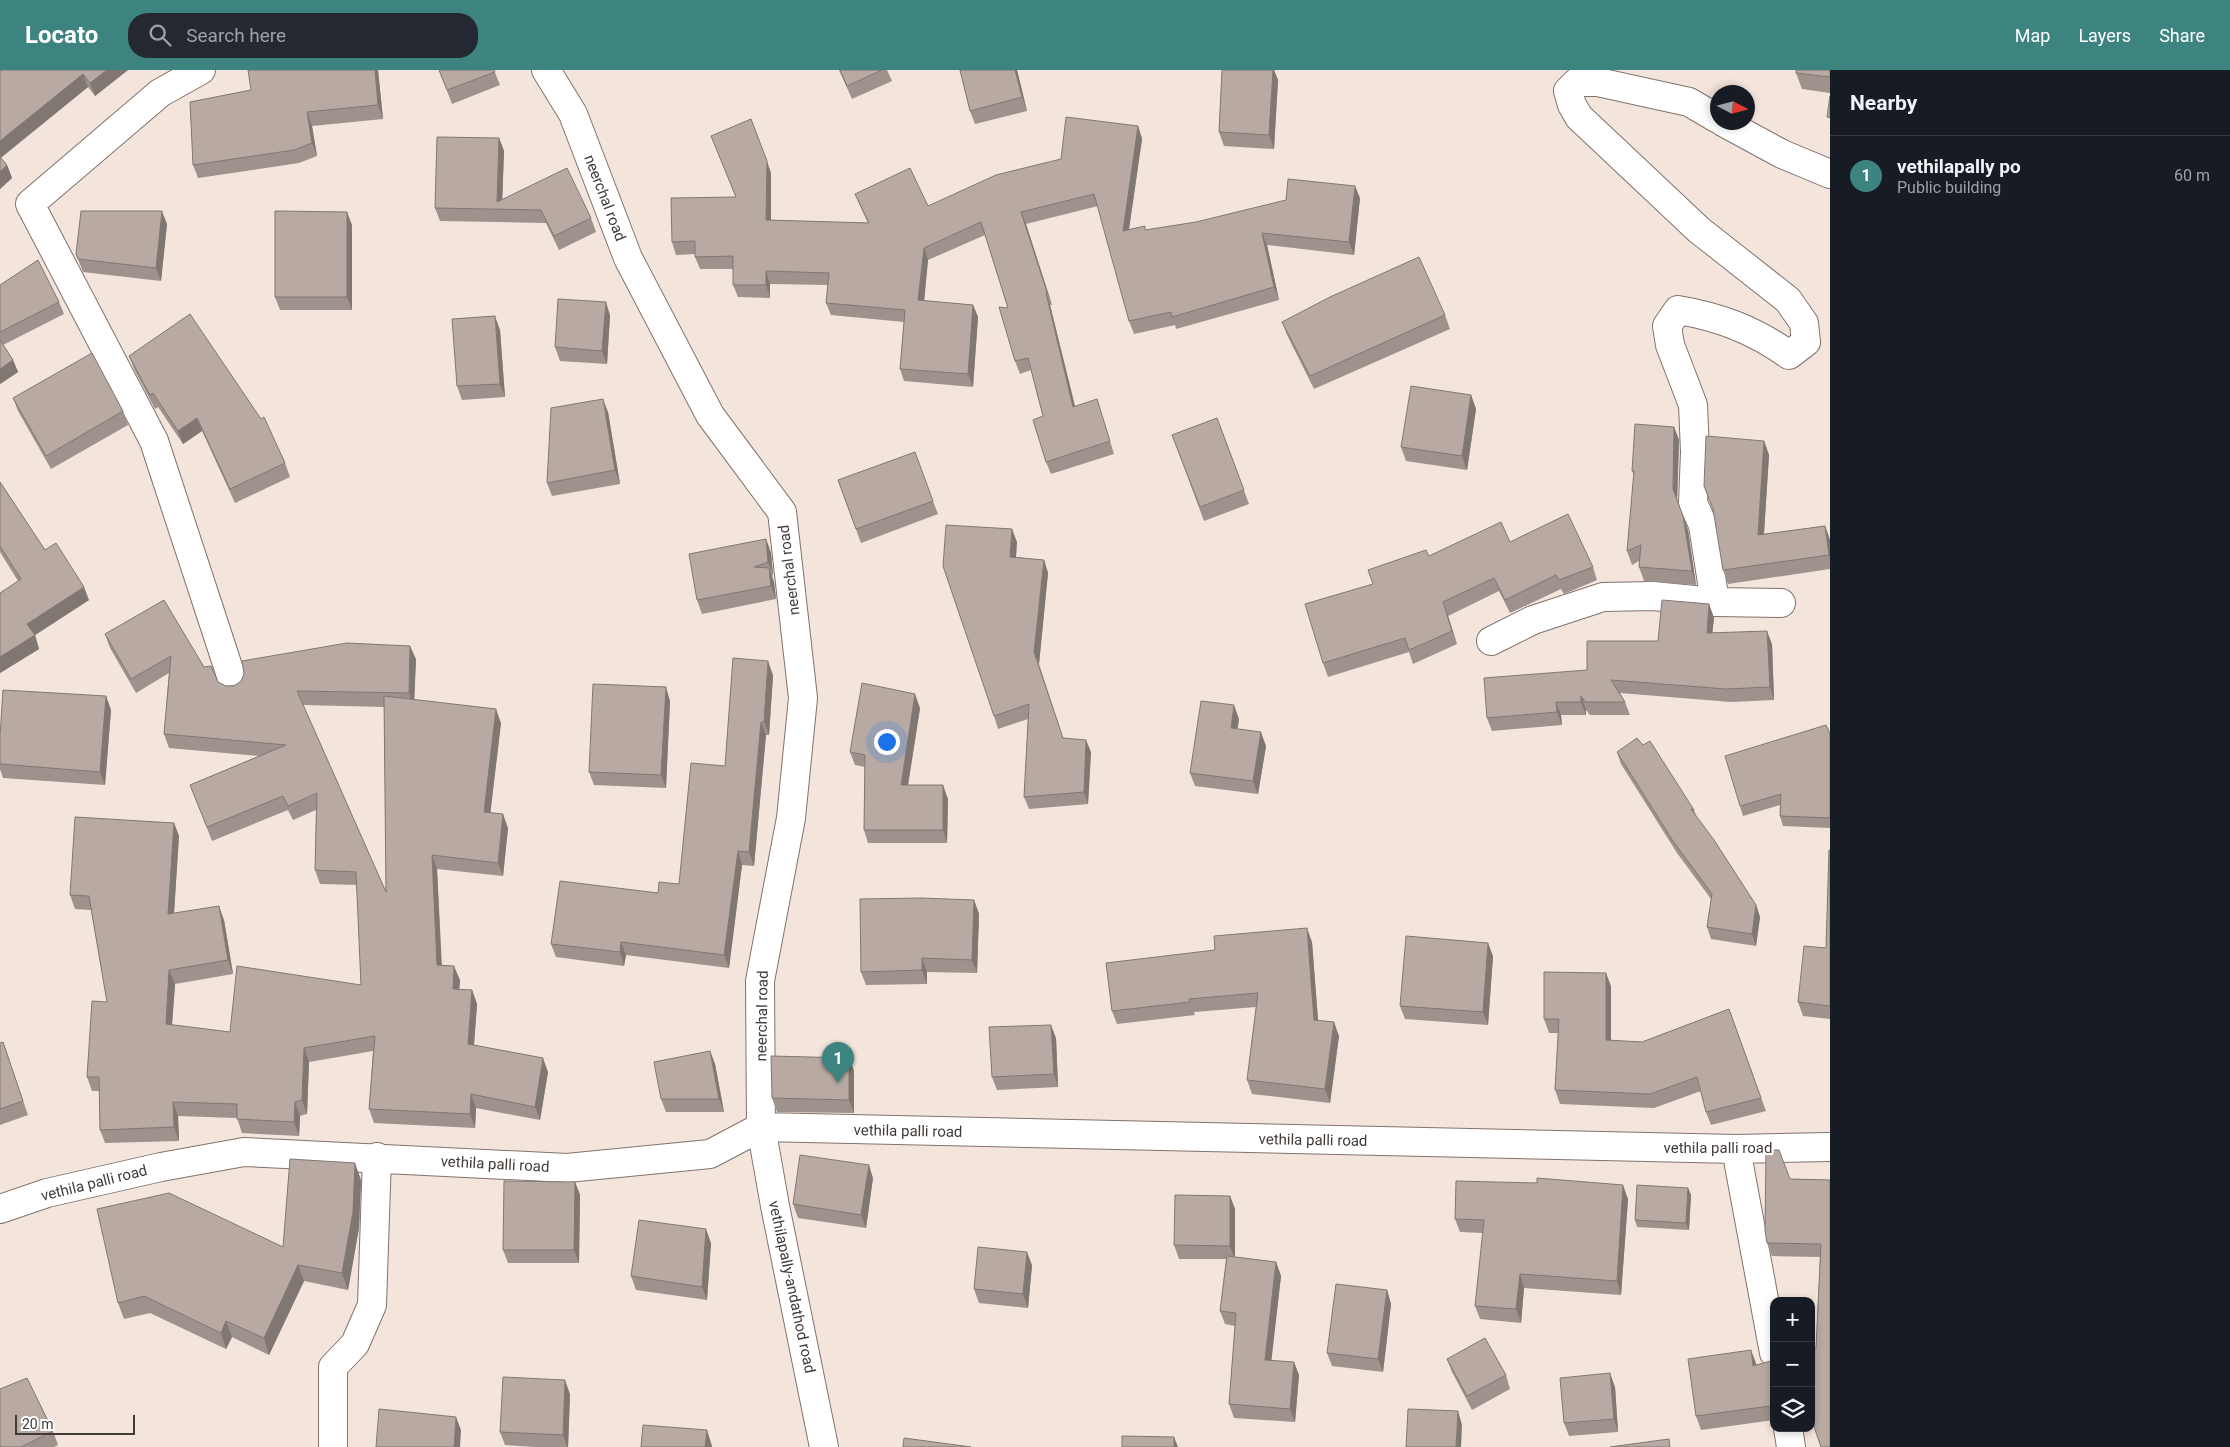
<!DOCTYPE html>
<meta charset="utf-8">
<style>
:root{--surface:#171b24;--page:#242831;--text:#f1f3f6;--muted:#9ea1a6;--line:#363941;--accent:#3d8481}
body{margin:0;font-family:Roboto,sans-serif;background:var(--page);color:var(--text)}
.controls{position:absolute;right:15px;bottom:15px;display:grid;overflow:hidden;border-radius:10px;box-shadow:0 2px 8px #0003}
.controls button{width:45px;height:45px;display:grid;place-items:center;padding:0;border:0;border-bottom:1px solid var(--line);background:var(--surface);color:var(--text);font:25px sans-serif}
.compass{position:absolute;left:1710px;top:15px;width:45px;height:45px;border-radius:50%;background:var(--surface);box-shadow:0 2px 8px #0003;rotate:96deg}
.scale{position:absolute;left:15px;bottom:12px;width:120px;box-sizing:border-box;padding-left:5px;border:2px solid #413b38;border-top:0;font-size:14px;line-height:18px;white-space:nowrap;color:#413b38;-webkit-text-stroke:4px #fff;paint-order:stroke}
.you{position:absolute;left:886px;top:671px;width:18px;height:18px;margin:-12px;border:4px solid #fff;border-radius:50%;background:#1a73e8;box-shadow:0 0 0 8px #1a73e833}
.badge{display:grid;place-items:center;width:32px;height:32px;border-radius:50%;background:var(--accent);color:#fff;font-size:16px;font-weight:700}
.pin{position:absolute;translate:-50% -41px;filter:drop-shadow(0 1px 2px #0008)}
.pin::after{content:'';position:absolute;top:26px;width:18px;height:15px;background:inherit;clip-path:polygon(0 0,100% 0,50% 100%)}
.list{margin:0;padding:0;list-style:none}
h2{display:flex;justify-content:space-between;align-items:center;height:65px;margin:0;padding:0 20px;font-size:21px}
h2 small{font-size:16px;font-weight:400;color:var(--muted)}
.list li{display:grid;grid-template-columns:32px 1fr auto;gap:15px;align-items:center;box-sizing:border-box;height:80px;padding:0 20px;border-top:1px solid var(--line)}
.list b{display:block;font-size:19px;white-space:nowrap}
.list p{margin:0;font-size:16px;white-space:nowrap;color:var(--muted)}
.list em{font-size:16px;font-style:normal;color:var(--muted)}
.icon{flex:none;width:28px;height:28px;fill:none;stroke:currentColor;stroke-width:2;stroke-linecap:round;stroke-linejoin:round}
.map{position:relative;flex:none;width:1830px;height:1377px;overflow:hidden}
header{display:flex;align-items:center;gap:30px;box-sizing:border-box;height:70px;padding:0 25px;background:var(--accent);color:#fff}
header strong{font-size:24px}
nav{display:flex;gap:28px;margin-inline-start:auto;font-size:18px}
.search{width:350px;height:45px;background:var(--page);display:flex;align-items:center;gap:12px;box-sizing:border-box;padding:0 18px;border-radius:20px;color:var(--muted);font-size:19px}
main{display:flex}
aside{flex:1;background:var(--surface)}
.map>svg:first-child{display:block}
</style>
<header>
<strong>Locato</strong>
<div class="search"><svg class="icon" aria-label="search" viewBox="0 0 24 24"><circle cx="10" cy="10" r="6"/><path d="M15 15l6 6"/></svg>Search here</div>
<nav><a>Map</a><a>Layers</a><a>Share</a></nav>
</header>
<main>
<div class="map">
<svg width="1830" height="1377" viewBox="0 0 1830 1377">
<rect width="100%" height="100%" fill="#f3e4dc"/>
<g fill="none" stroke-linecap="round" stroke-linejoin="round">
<!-- street casing -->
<g stroke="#80736c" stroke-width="30">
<path id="street" d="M201 0 160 23 30 134 154 371 234 615
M546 0 573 44 628 188 710 345 782 442 803 628 791 748 760 911 761 1057 775 1136 824 1377
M1723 52 1782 84 1830 104
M1715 532 1703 455 1693 433 1695 382 1693 335 1670 275 1667 256 1678 240C1720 247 1754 260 1789 285L1806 272 1804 253 1788 230 1699 160 1579 47 1572 35 1568 21 1577 12H1598L1689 32 1718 49
M1491 571 1533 550 1603 527 1653 526 1715 532 1781 533
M1736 1079 1774 1283
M0 1139 47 1123 161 1097 244 1082 567 1098 710 1084 761 1057 1736 1079 1830 1077
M1788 1358 1791 1377
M333 1377V1297L355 1274 372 1235 377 1087"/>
</g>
<!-- street -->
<use href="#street" stroke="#fff" stroke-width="28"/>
</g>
<!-- wall -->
<path fill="#9e928c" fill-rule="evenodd" d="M0 0H128L95 26 88 17 1 88 7 95 12 108 0 119Z
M378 0 383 49 312 56 317 86 299 93 198 108 193 95Z
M439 0H494L500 15 452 34Z
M839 0H887L892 11 852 29Z
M960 0H1017L1027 41 975 54 970 41Z
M1222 0H1274L1278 10 1274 79 1224 76 1219 62Z
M1830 0V23L1802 19 1796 3Z
M1138 56 1142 69 1129 159 1146 160 1360 128 1354 185 1267 175 1279 230 1176 259 1175 255 1134 264 1129 251 1098 136 1026 154 1052 235H1050L1075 336 1101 342 1114 384 1051 404 1046 392 1043 346 1031 300 1020 304 1015 291 1008 238 985 165 928 190 924 231 973 235 978 247 973 317 904 311 900 299 904 252 831 245 826 233 828 215 770 214V228L738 227 733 215V199H700L695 187V184L676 185 672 172 736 127 711 66 771 103V150L868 153 860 136 855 124 928 136 1061 89Z
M499 68 504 81 502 130 591 148 596 162 559 180 546 153 440 151 435 138Z
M167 154 161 211 83 202 76 184Z
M352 155V240H280L275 227Z
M0 215 59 232 64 244 3 275 13 290 18 302 0 314Z
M610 245 607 294 560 291 555 277Z
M1445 245 1450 259 1314 319 1287 265 1282 252Z
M500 260 505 327 462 330 457 316Z
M129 286 285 393 290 407 235 433 202 361 183 374 158 337 155 339 134 299Z
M1471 325 1476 339 1467 400 1406 391 1401 377Z
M13 328 123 341 128 355 51 399 18 341Z
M608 342 620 414 552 426 547 413Z
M1217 348 1249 434 1204 451 1172 365Z
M1674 357 1679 370 1677 432 1688 460 1696 515 1644 511 1639 497V491L1632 495 1627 481 1634 405 1632 401Z
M1764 371 1769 385 1764 464 1825 456 1830 470V499L1728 514 1723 500 1714 442 1704 416Z
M838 410 933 431 938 444 861 473Z
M0 412 45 480 89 530 35 565 39 579 0 603 18 511 0 482Z
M766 469 771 483 773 505 772 506 774 512 776 529 702 544 697 530Z
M1017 472 1016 487 1044 490 1048 503 1039 594 1063 668 1091 682 1088 734 1029 739 1024 727 1028 649 998 659 994 646Z
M1510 472 1593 497 1597 510 1564 524 1561 519 1510 543 1499 521 1448 546 1457 574 1413 594 1409 582 1328 607 1323 593 1373 514 1429 486Z
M1709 534 1714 548 1712 563 1772 574 1774 630 1731 632 1620 623 1625 632 1630 645H1590L1586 640V645H1561L1562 655 1492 661 1487 648 1587 600 1658 571Z
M105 564 204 597 218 612 226 616 416 589 414 629 501 653 490 742 508 758 503 806 437 799 442 895 460 910 459 920H472L477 934 474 975 548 1002 540 1050 476 1038 475 1058 374 1053 369 1039 373 981 309 992 307 1044 300 1046 299 1066 242 1063 237 1048 178 1046 179 1071 105 1073 100 1060 99 1021H92L87 1007 107 932 91 840 75 839 70 825 174 753 179 766 174 843 224 850 233 904 175 914 172 955 230 962 361 915 357 815 320 814 315 800 316 740 293 750 288 740 212 771 190 715 259 686 169 678 164 664 169 603 136 623 110 578ZM303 635 384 637 386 822Z
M773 605 769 665H766L754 796 742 795 729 898 626 885 624 896 556 887 551 874 658 823 679 814 725 696Z
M106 626 111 640 105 715 3 708 0 699V666Z
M670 631 666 718 594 715 589 702Z
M920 638 908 715 948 729 947 773H868L864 760 865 697 855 695 850 682Z
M1239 649 1237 659 1266 676 1258 724 1195 716 1190 703Z
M1830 663V758L1783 756 1780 746V735L1743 746 1740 736Z
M1617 682 1694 740 1697 748 1756 835 1760 847 1756 876 1711 869 1707 857 1711 829 1677 783 1621 694Z
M1830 780V949L1803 946 1798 932 1826 878Z
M974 830 979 844 977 903 927 902V914L866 915 861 902Z
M1312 872 1318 950 1339 966 1330 1033 1252 1024 1247 1010 1256 937 1194 942 1195 945 1117 954 1112 941Z
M1493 886 1488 955 1405 949 1400 936Z
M1611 916V971L1642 972 1729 939 1766 1041 1711 1055 1706 1042 1701 1021 1654 1038 1560 1034 1555 1020 1558 963H1549L1544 949Z
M1056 968 1058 1017 997 1020 992 1007Z
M3 972 28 1045 0 1055V973Z
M710 981 715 994 724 1042H666L661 1029Z
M849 988 854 1001V1043L777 1042 772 1028Z
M873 1108 866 1158 798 1148 793 1134Z
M1790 1109 1830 1110 1816 1278 1820 1187 1772 1186 1767 1173Z
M361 1110 359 1158 348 1220 304 1211 269 1285 232 1267 226 1279 150 1243 124 1249 118 1233 283 1177Z
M575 1112 580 1125 579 1193H508L503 1180Z
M1688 1118 1691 1125 1689 1160 1637 1157 1635 1150Z
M1230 1126 1235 1139V1187L1276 1192 1281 1206 1271 1290 1299 1305 1295 1352 1234 1348 1229 1334 1235 1256 1225 1254 1220 1241 1226 1189H1179L1174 1175Z
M1628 1129 1621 1225 1524 1218 1521 1253 1480 1249 1475 1236 1483 1163 1460 1162 1455 1149Z
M711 1173 707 1230 636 1220 631 1206Z
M1032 1195 1028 1238 979 1233 974 1219Z
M1387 1220 1391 1234 1383 1302 1332 1296 1327 1283Z
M1447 1289 1506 1305 1510 1319 1472 1340 1452 1302Z
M1774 1290V1350L1701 1360 1696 1346 1756 1293V1295Z
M1615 1317 1618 1362 1569 1366 1564 1353Z
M570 1324 568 1377H535L505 1375 500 1362Z
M53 1361 58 1375 54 1377H0Z"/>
<!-- shaded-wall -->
<path fill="#817772" d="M107 0H128L95 26 90 13Z
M375 0H378L383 49 378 35Z
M1015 0H1017L1027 41 1022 27Z
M1273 0H1274L1278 10 1274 79 1269 65Z
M83 4 88 17 0 88V71Z
M307 42 312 56 317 86 312 73Z
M1138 56 1142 69 1127 173 1123 161Z
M499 68 504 81 502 139 497 132Z
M767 91 771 103V162L766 150Z
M7 95 12 108 0 119V102Z
M1355 116 1360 128 1354 185 1349 172Z
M162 141 167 154 161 211 156 198Z
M347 142 352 155V240L347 227Z
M1021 142 1026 154 1052 235 1047 222Z
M1262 163 1267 175 1279 230 1274 217Z
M924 178 928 190 923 243 918 230Z
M766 201 770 214V228L766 215Z
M1046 223 1050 235 1078 349 1073 337Z
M606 232 610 245 607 294 602 281Z
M973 235 978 247 973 317 968 304Z
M495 246 500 260 505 327 500 314Z
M13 290 18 302 0 314V299Z
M1471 325 1476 339 1467 400 1462 386Z
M603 329 608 342 620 414 615 400Z
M197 348 202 361 183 374 178 361Z
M1674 357 1679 370 1677 433 1673 419Z
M1764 371 1769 385 1763 478 1758 465Z
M1683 446 1688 460 1696 515 1692 501Z
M1825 456 1830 470V488L1829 485Z
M1012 459 1017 472 1015 499 1010 487Z
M766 469 771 483 773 505 768 492Z
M1044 490 1048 503 1039 594 1034 582Z
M769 498 774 512 776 529 771 516Z
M84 517 89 530 32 567 27 554Z
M1443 532 1448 546 1457 574 1452 561Z
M1709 534 1714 548 1711 576 1707 563Z
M1767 561 1772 574 1774 630 1770 617Z
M35 565 39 579 0 603V587Z
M410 576 416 589 414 637 409 623Z
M768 591 773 605 769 665 764 652Z
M666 617 670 631 666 718 661 705Z
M915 624 920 638 906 728 901 715Z
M106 626 111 640 105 715 100 702Z
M1581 626 1586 640V645L1581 632Z
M1556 632 1561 645 1562 655 1557 642Z
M1234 635 1239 649 1236 671 1231 658Z
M496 639 501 653 489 755 484 742Z
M761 652 766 665 754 796 749 782Z
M1261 662 1266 676 1258 724 1253 711Z
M1086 670 1091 682 1088 734 1084 722Z
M943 715 948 729 947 773 943 760Z
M503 744 508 758 503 806 498 793Z
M174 753 179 766 173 858 168 844Z
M738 781 742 795 729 898 724 885Z
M432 785 437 799 442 909 437 895Z
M974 830 979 844 977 903 972 890Z
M1756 835 1760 847 1756 876 1752 864Z
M219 836 224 850 233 904 228 890Z
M1307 858 1312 872 1319 963 1314 950Z
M621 872 626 885 624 896 620 882Z
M1488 873 1493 886 1488 955 1483 942Z
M922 888 927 902V914L922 900Z
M454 896 460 910 458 933 453 919Z
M169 900 175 914 171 968 166 954Z
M1606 903 1611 916V984L1606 970Z
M472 920 477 934 473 988 468 974Z
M1334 952 1339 966 1330 1033 1325 1019Z
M1051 955 1056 968 1058 1017 1054 1004Z
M304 978 309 992 307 1044 302 1030Z
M710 981 715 994 724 1042 719 1029Z
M543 988 548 1002 540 1050 535 1037Z
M849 988 854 1001V1043L849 1030Z
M471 1024 476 1038 475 1058 470 1044Z
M173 1032 178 1046 179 1071 174 1057Z
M295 1032 300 1046 299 1066 294 1052Z
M355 1093 361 1110 359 1158 348 1220 342 1203Z
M869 1095 873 1108 866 1158 861 1145Z
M575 1112 580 1125 579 1193 574 1180Z
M1623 1115 1628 1129 1621 1225 1617 1211Z
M1688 1118 1691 1125 1689 1160 1686 1153Z
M1230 1126 1235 1139V1190L1230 1176Z
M706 1159 711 1173 707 1230 702 1217Z
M1027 1182 1032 1195 1028 1238 1023 1224Z
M1276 1192 1281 1206 1270 1303 1265 1290Z
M298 1195 304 1211 269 1285 264 1268Z
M1520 1204 1524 1218 1521 1253 1516 1239Z
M1387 1220 1391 1234 1383 1302 1378 1289Z
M226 1251 232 1267 226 1279 221 1263Z
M1751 1280 1756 1293 1758 1310 1753 1296Z
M1294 1292 1299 1305 1295 1352 1290 1339Z
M1610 1303 1615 1317 1618 1362 1614 1349Z
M565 1310 570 1324 568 1377H567L563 1365Z
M1774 1332V1345L1770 1336Z
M1458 1341 1462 1355 1461 1377H1456Z
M456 1347 461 1360 460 1377H454Z
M707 1360 712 1376V1377H705Z
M1174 1367 1178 1377H1174Z"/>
<!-- building -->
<path fill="#b8aaa3" stroke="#817772" d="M0 0H107L90 13 83 4 0 71Z
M248 0H375L378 35 307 42 312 73 294 80 193 95 190 32 251 20Z
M439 0H494L495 2 447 20Z
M840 0H882L847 16Z
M960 0H1015L1022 27 970 41Z
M1222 0H1273L1269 65 1219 62Z
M1796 0H1830V7L1796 3Z
M1830 26V48L1827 47Z
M1066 47 1138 56 1123 161 1145 156V160L1196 152 1286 130 1288 109 1355 116 1349 172 1262 163 1274 217 1172 247 1171 242 1129 251 1094 124 1021 142 1047 222 1046 223 1073 337 1097 329 1110 371 1046 392 1033 350 1043 346 1028 288 1015 291 999 237 1008 238 981 152 924 178 918 230 973 235 968 304 900 299 905 240 826 233 829 203 766 201V215H733V186L695 187V171L672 172 671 128 736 127 711 66 751 49 767 91 766 150 869 153 855 124 910 98 928 136 996 105 1061 89Z
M437 67 499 68 497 132 567 98 591 148 554 166 541 140 435 138Z
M0 87 7 95 0 102Z
M81 141H162L156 198 78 189 76 184Z
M275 141 347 142V227H275Z
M1419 187 1445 245 1310 306 1282 252 1330 227Z
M38 190 59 232 0 262V215Z
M558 229 606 232 602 281 555 277Z
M190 244 261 349 264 347 285 393 230 419 197 348 178 361 153 323 150 325 129 286Z
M495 246 500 314 457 316 452 249Z
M0 270 13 290 0 299Z
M92 283 123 341 46 386 13 328Z
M1411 316 1471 325 1462 386 1401 377Z
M603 329 615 400 547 413 551 338Z
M1217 348 1244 420 1200 437 1172 365Z
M1635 354 1674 357 1673 419 1683 446 1692 501 1639 497 1641 475 1627 481 1634 401H1632Z
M1706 366 1764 371 1758 465 1825 456 1829 485 1723 500 1713 439 1704 416Z
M915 382 933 431 856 459 838 410Z
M0 412 45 480 56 473 84 517 27 554 35 565 0 587V523L21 509 0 476Z
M1568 444 1593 497 1559 510 1556 505 1505 530 1494 508 1443 532 1452 561 1409 580 1405 568 1323 593 1305 534 1373 514 1368 500 1426 480 1429 486 1501 452 1510 472Z
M946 455 1012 459 1010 487 1044 490 1034 582 1063 668 1086 670 1084 722 1024 727 1029 634 994 646 943 496Z
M766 469 768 492 754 497 769 498 771 516 697 530 689 484Z
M164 530 204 597 211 596 218 612 226 616H234L241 611 244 604 242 591 347 573 410 576 409 623 297 621 386 822 384 626 496 639 484 742 503 744 498 793 432 785 437 895 454 896 453 919 472 920 468 974 543 988 535 1037 471 1024 470 1044 369 1039 375 966 304 978 302 1030 295 1032 294 1052 237 1049V1034L173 1032 174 1057 100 1060 99 1007H87L92 931 107 932 89 826 70 825 75 747 174 753 168 844 219 836 228 890 169 900 166 954 230 962 237 896 361 915 356 802 315 800 317 723 288 736 283 726 207 757 190 715 286 675 164 664 171 586 131 609 105 564Z
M1662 530 1709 534 1707 563 1767 561 1770 617 1726 619 1611 610 1625 632H1585L1581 626V632H1556L1557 642 1487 648 1484 608 1587 600V571H1658Z
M733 588 768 591 764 652H761L749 782 738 781 724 885 621 872 620 882 551 874 560 811 658 823 659 812 679 814 691 693 725 696Z
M862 613 915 624 901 715H943V760H864L865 685 850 682Z
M593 614 666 617 661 705 589 702Z
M3 620 106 626 100 702 0 694V666Z
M1201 631 1234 635 1231 658 1261 662 1253 711 1190 703Z
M1826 655 1830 663V748L1780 746 1781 724 1740 736 1725 686Z
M1637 668 1643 675 1650 671 1694 740 1691 739 1714 770 1756 835 1752 864 1707 857 1712 824 1673 771 1617 682Z
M1829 780H1830V936L1798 932 1804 876 1826 878Z
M921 828 974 830 972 890 922 888V900L861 902 860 829Z
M1307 858 1314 950 1334 952 1325 1019 1247 1010 1258 923 1189 929 1190 932 1112 941 1106 893 1215 880 1214 866Z
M1406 866 1488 873 1483 942 1400 936Z
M1544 902 1606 903V970L1642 972 1729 939 1761 1028 1706 1042 1697 1007 1650 1024 1555 1020 1559 949H1544Z
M1051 955 1054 1004 992 1007 989 957Z
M3 972 23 1031 0 1039V973Z
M710 981 719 1029H661L654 992Z
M771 986 849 988V1030L772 1028Z
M1766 1080H1779L1790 1109 1830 1110V1377H1821L1811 1348V1279L1816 1278 1821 1174 1767 1173 1765 1161Z
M800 1085 869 1095 861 1145 793 1134Z
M290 1089 355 1093 353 1142 342 1203 298 1195 264 1268 226 1251 221 1263 144 1226 118 1233 97 1139 169 1123 283 1177Z
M1537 1108 1623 1115 1617 1211 1520 1204 1516 1239 1475 1236 1484 1150 1455 1149 1456 1111 1537 1113Z
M504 1111 575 1112 574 1180H503Z
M1637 1115 1688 1118 1686 1153 1635 1150Z
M1175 1125 1230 1126V1176L1174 1175Z
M639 1150 706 1159 702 1217 631 1206Z
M978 1177 1027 1182 1023 1224 974 1219Z
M1227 1186 1276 1192 1265 1290 1294 1292 1290 1339 1229 1334 1236 1243 1220 1241Z
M1336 1214 1387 1220 1378 1289 1327 1283Z
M1485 1268 1506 1305 1467 1326 1447 1289Z
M1751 1280 1753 1296 1774 1290V1332L1770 1336 1696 1346 1688 1289Z
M1610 1303 1614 1349 1564 1353 1560 1308Z
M503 1307 565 1310 563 1365 500 1362Z
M27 1308 53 1361 21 1377H0V1319Z
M379 1339 456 1347 454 1377H376Z
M1408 1339 1458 1341 1456 1377H1406Z
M643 1355 707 1360 705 1377H641Z
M1122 1366 1174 1367V1377H1122Z
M904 1368 971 1377H903Z
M1669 1369 1670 1377H1610Z"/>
<g text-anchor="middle" stroke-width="4.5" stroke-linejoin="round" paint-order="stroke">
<!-- street labels -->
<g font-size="15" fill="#413b38" stroke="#fff">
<text transform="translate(605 128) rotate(69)" y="5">neerchal road</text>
<text transform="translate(789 500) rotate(-97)" y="5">neerchal road</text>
<text transform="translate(762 946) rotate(-89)" y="5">neerchal road</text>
<text transform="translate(908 1061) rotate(1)" y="5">vethila palli road</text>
<text transform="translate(1313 1070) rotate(1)" y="5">vethila palli road</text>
<text x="1718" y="1083">vethila palli road</text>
<text transform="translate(495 1094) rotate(3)" y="5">vethila palli road</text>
<text transform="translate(94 1113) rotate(-14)" y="5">vethila palli road</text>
<text transform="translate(792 1217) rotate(78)" y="5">vethilapally-andathod road</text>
</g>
</g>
</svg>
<div class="controls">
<button>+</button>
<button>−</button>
<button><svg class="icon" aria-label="layers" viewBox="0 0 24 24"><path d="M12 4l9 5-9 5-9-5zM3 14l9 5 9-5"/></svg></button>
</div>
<svg class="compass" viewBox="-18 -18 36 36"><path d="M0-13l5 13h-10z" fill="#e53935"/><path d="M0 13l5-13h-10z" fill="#9ea1a6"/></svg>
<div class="scale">20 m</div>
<div class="you"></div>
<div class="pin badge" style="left:838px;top:1013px">1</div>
</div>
<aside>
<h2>Nearby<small></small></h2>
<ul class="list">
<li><span class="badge">1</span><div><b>vethilapally po</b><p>Public building</p></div><em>60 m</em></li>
</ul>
</aside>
</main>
